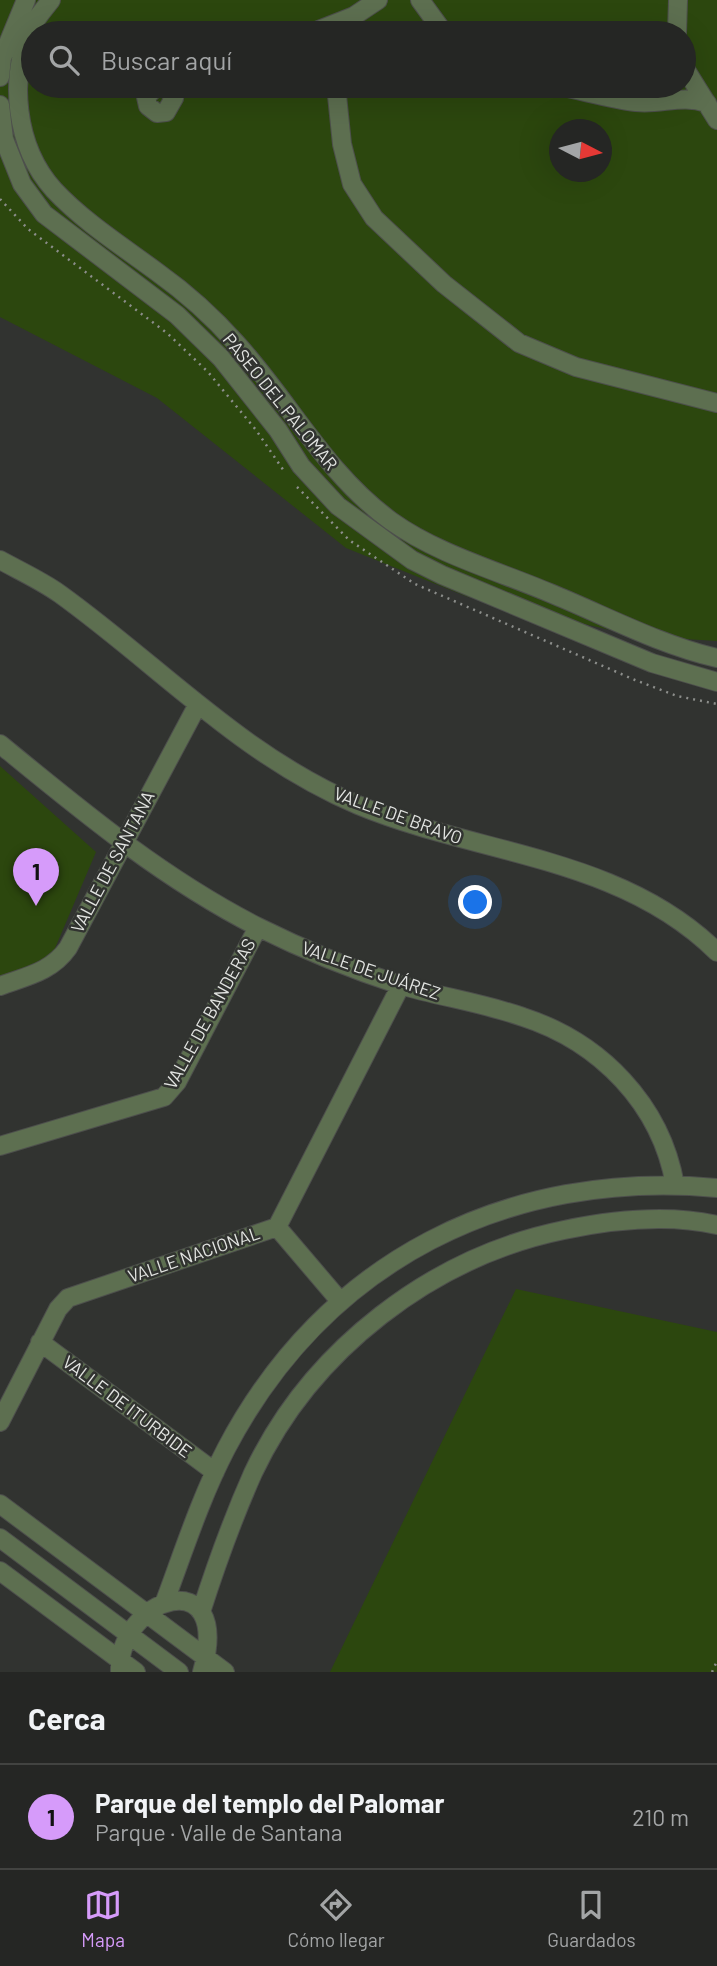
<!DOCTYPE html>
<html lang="es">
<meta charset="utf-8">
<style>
:root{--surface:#252624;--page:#2d2e2c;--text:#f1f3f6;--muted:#a3a5a6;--line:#424341;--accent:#d69bfa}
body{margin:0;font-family:Barlow,sans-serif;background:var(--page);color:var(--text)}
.compass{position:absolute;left:549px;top:119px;width:63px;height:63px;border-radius:50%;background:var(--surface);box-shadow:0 7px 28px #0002;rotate:96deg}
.you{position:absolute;left:476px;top:903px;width:24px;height:24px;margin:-18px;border:5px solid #fff;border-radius:50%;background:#1a73e8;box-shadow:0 0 0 10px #1a73e833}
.badge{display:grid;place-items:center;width:46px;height:46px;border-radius:50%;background:var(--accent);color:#111;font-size:23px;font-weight:700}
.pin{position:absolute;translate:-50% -58px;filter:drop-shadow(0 2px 4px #0008)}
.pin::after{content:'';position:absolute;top:37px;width:24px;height:21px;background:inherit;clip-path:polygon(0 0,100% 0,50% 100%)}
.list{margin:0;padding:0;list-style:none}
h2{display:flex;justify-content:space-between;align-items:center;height:91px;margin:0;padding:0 28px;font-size:30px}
h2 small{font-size:23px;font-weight:400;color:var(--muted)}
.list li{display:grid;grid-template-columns:46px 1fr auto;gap:21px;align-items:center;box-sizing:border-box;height:105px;padding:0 28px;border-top:2px solid var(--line)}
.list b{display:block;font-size:26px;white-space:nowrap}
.list p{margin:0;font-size:23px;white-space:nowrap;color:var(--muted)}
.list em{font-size:23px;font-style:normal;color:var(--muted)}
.icon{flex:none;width:38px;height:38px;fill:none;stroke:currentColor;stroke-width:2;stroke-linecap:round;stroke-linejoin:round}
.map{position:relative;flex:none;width:717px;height:1672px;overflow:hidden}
.search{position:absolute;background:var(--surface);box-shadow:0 7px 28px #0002;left:21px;right:21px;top:21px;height:77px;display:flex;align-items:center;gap:18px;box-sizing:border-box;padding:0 24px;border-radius:38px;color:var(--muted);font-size:26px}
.sheet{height:196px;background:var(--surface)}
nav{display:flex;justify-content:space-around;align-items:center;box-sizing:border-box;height:98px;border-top:2px solid var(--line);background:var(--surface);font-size:19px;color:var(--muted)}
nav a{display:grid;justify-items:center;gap:4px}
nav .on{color:var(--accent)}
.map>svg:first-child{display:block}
</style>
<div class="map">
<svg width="717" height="1672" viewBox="0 0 717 1672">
<rect width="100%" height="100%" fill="#313330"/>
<!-- green -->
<path fill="#2c470e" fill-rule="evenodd" d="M0 0H717V641L636 636 468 597 346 548 157 398 0 317ZM33 33H684V86H33ZM560 130H602V172H560Z
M0 766 96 852 50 960 0 977Z
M516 1289 717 1332V1672H330Z"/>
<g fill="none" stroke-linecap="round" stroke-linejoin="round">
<!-- minor casing -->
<g stroke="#4d4f4c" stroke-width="20">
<path id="minor" d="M51 0C45 8 37 17 32 26 8 77 15 147 54 190 84 222 122 246 157 272 185 292 213 317 236 343 290 402 325 473 391 521 437 554 498 571 550 593 604 615 660 645 717 658
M420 0 444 33
M311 33 354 16 378 0
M677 33 678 0
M684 67 717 120
M0 77 2 58 26 0
M157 86 146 97 148 106 157 113 166 112 174 98 165 86H158
M336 86 342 144 352 184 374 218 444 284 519 343 576 367 717 403
M558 86C584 91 610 99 636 102 662 105 681 94 707 103
M0 105 4 139 22 184 44 214 177 315 221 358 278 430 301 466 338 506 412 560 442 575 652 663 717 682
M0 560C20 571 42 581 60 594 160 666 242 756 358 805 478 855 620 856 717 952
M0 744C83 812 162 878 258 927 304 950 351 969 400 985 441 997 483 1003 523 1017 600 1042 661 1104 675 1185
M0 986C27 976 51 972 68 948L197 706
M0 1146 164 1097 177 1082 258 927
M277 1227 340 1301
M40 1342 215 1472
M0 1422 58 1309 68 1298 277 1227 401 985
M0 1504 225 1672
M0 1538 179 1672
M0 1571 136 1672
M165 1601C184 1550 201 1497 226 1449 325 1260 508 1169 717 1188
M201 1612C216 1565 233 1518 253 1473 311 1350 432 1257 564 1230 612 1220 668 1214 717 1225
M120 1672C117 1597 234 1559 202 1672"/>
</g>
<!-- path -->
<path stroke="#8c8e8b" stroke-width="2.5" stroke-dasharray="2 5" stroke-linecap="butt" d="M0 199 28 229 167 333 208 372 256 430 284 471
M297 487 349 540 415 584 635 680 677 696 717 704
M712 1672 717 1661"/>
<!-- minor -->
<use href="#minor" stroke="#5d6f50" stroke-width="18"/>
</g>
<g text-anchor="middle" stroke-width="5" stroke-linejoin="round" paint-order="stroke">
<!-- street labels -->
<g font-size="18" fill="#e3e5e2" stroke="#313330">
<text transform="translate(280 402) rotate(51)" y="6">PASEO DEL PALOMAR</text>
<text transform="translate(398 816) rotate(20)" y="6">VALLE DE BRAVO</text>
<text transform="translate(113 862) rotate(-62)" y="6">VALLE DE SANTANA</text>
<text transform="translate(371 971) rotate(19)" y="6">VALLE DE JUÁREZ</text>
<text transform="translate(210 1014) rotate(-61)" y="6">VALLE DE BANDERAS</text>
<text transform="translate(194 1255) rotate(-19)" y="6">VALLE NACIONAL</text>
<text transform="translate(127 1407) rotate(37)" y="6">VALLE DE ITURBIDE</text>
</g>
</g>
</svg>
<svg class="compass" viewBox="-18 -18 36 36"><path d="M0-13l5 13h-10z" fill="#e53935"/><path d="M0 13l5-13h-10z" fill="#a3a5a6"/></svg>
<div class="you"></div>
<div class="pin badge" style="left:36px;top:906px">1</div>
<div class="search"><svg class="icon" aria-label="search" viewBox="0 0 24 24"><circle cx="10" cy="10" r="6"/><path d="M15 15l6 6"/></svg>Buscar aquí</div>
</div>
<section class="sheet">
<h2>Cerca<small></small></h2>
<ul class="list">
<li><span class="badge">1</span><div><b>Parque del templo del Palomar</b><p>Parque · Valle de Santana</p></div><em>210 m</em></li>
</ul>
</section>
<nav>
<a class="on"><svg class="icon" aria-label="map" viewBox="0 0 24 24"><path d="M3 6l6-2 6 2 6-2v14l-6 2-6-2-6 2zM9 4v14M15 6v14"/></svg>Mapa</a>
<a><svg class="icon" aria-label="directions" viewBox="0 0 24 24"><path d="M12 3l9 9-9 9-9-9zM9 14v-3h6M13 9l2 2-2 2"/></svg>Cómo llegar</a>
<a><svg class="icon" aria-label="saved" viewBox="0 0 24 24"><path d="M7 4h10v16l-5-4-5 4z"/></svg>Guardados</a>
</nav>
